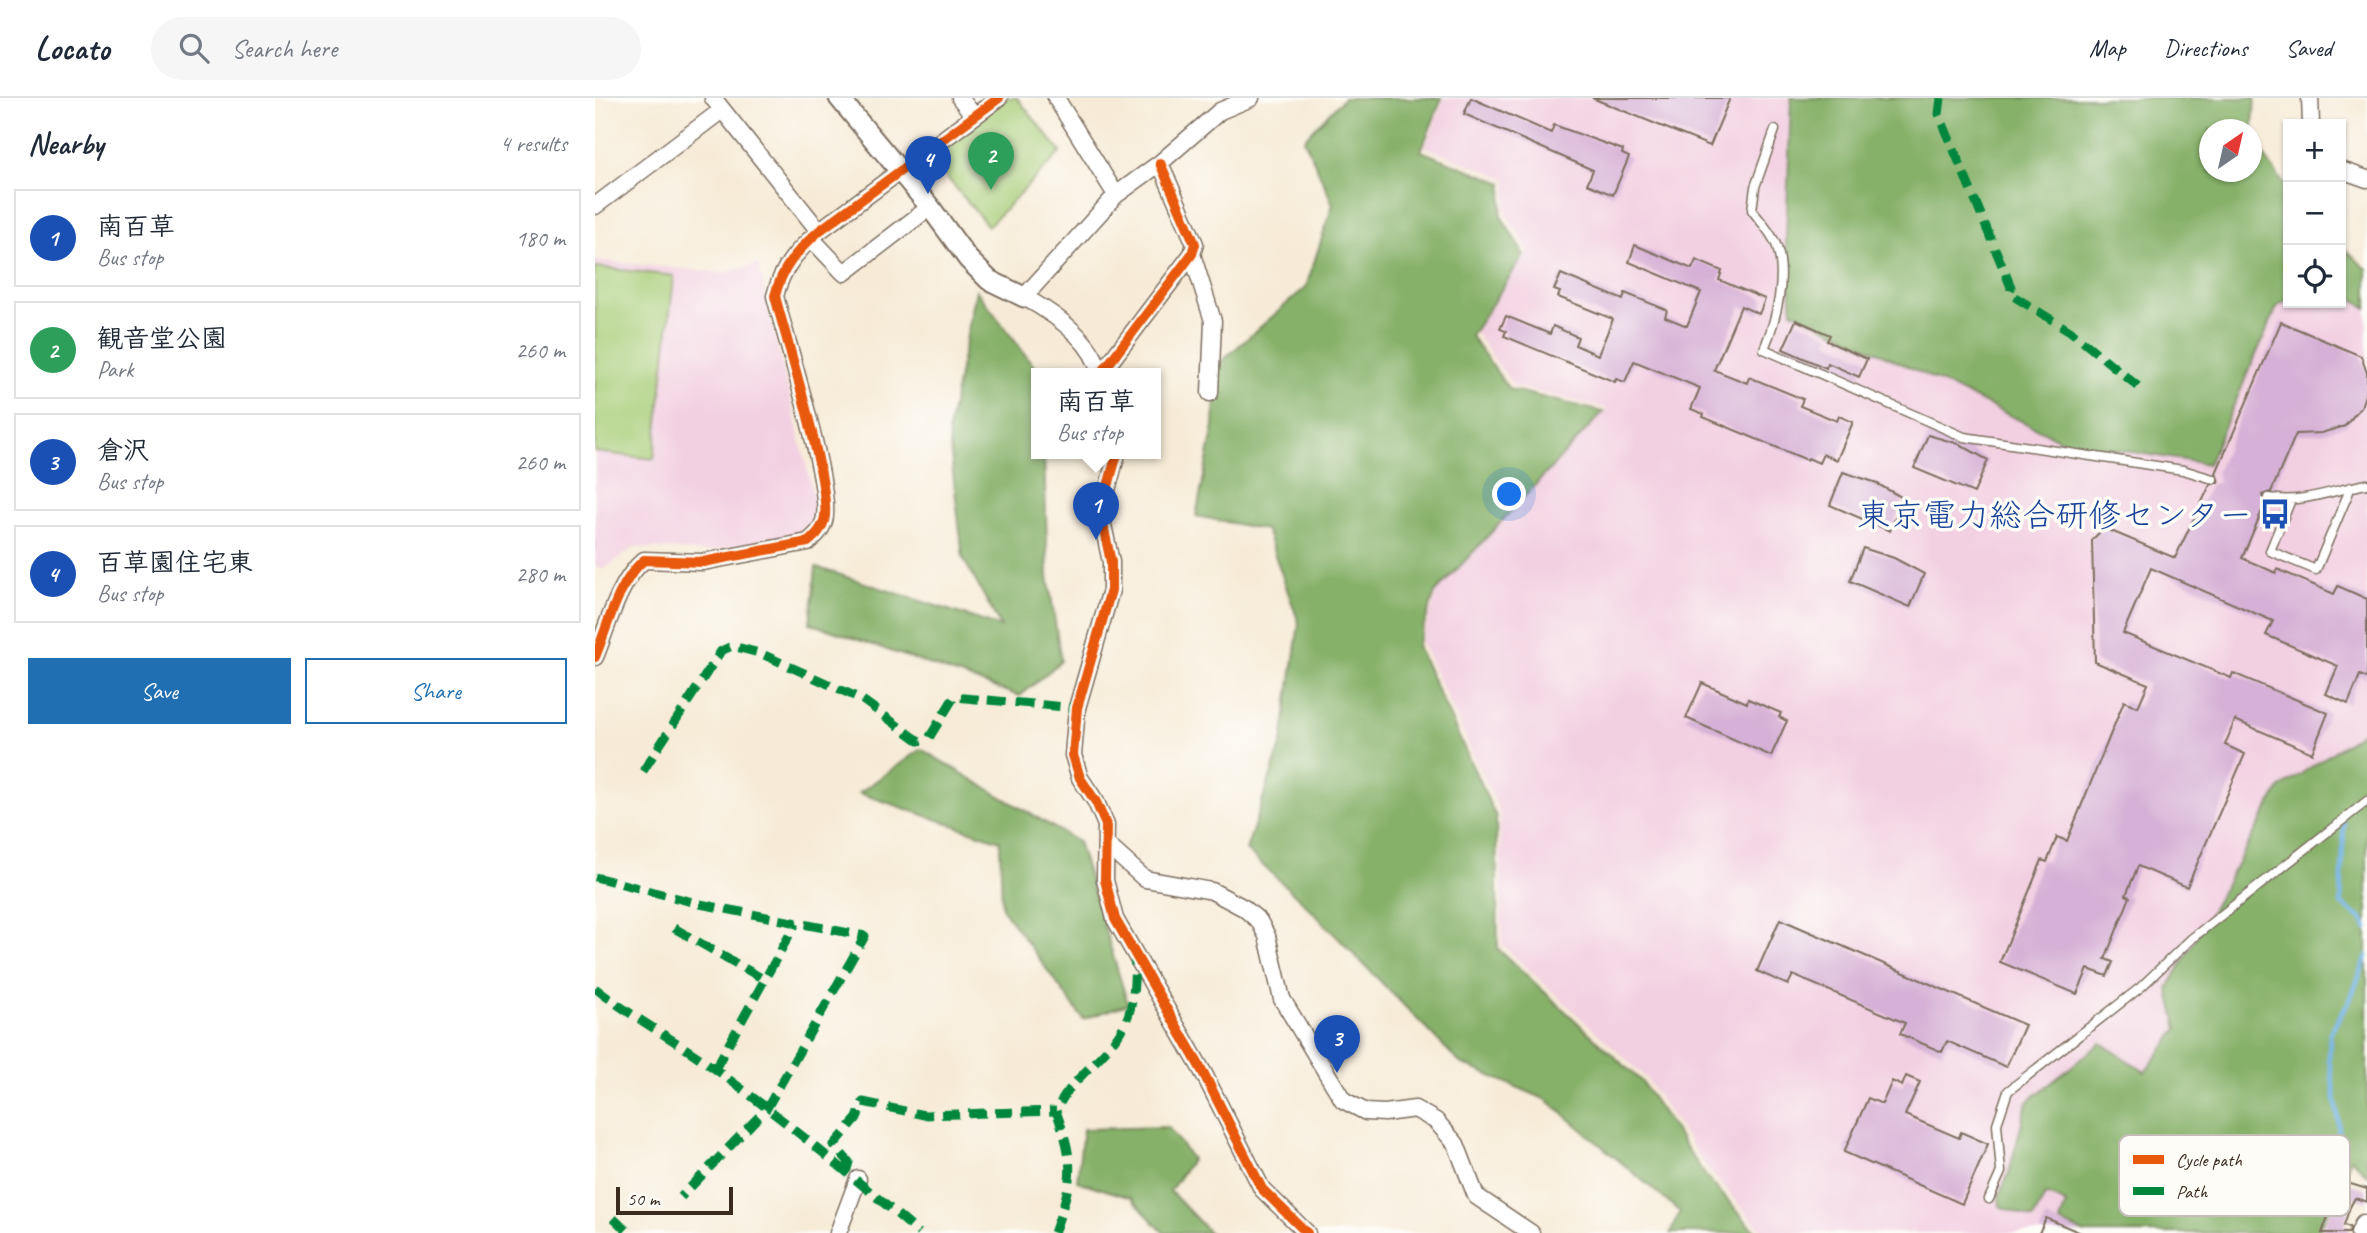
<!DOCTYPE html>
<meta charset="utf-8">
<style>
:root{--surface:#fff;--page:#f6f6f7;--text:#1f2937;--muted:#747a83;--line:#e0e1e3;--accent:#1f6fb2}
body{margin:0;font-family:Caveat,"Klee One",sans-serif;background:var(--page);color:var(--text)}
.controls{position:absolute;right:21px;top:21px;display:grid;overflow:hidden;border-radius:0px;box-shadow:0 2px 5px #0004}
.controls button{width:63px;height:63px;display:grid;place-items:center;padding:0;border:0;border-bottom:2px solid var(--line);background:var(--surface);color:var(--text);font:35px sans-serif}
.compass{position:absolute;left:1604px;top:21px;width:63px;height:63px;border-radius:50%;background:var(--surface);box-shadow:0 2px 5px #0004;rotate:34deg}
.scale{position:absolute;left:21px;bottom:18px;width:117px;box-sizing:border-box;padding-left:7px;border:4px solid #3b2a1e;border-top:0;font-size:19px;line-height:24px;white-space:nowrap;color:#3b2a1e;-webkit-text-stroke:5px #fdfcf7;paint-order:stroke}
.you{position:absolute;left:915px;top:397px;width:24px;height:24px;margin:-18px;border:5px solid #fff;border-radius:50%;background:#1a73e8;box-shadow:0 0 0 10px #1a73e833}
.badge{display:grid;place-items:center;width:46px;height:46px;border-radius:50%;background:var(--accent);color:#fff;font-size:23px;font-weight:700}
.pin{position:absolute;translate:-50% -58px;filter:drop-shadow(0 2px 4px #0008)}
.pin::after{content:'';position:absolute;top:37px;width:24px;height:21px;background:inherit;clip-path:polygon(0 0,100% 0,50% 100%)}
.popup{position:absolute;left:436px;top:270px;width:130px;height:91px;box-sizing:border-box;display:grid;place-content:center;border-radius:0px;background:var(--surface);filter:drop-shadow(0 2px 5px #0005);font-size:23px;white-space:nowrap;color:var(--muted)}
.popup b{font-size:26px;color:var(--text)}
.popup::after{content:'';position:absolute;left:50%;top:100%;margin-left:-14px;border:14px solid transparent;border-top-color:var(--surface)}
.list{margin:0;padding:0;list-style:none}
h2{display:flex;justify-content:space-between;align-items:center;height:91px;margin:0;padding:0 28px;font-size:30px}
h2 small{font-size:23px;font-weight:400;color:var(--muted)}
.list li{display:grid;grid-template-columns:46px 1fr auto;gap:21px;align-items:center;box-sizing:border-box;height:98px;margin:0 14px 14px;padding:0 14px;border:2px solid var(--line);border-radius:0px}
.list b{display:block;font-size:26px;white-space:nowrap}
.list p{margin:0;font-size:23px;white-space:nowrap;color:var(--muted)}
.list em{font-size:23px;font-style:normal;color:var(--muted)}
.actions{display:flex;gap:14px;padding:21px 28px}
.actions a{flex:1;padding:16px 0;border:2px solid var(--accent);border-radius:0px;text-align:center;font-size:24px;color:var(--accent)}
.actions .main{background:var(--accent);color:#fff}
.icon{flex:none;width:38px;height:38px;fill:none;stroke:currentColor;stroke-width:2;stroke-linecap:round;stroke-linejoin:round}
.map{position:relative;flex:none;width:1772px;height:1135px;overflow:hidden}
header{display:flex;align-items:center;gap:42px;box-sizing:border-box;height:98px;padding:0 35px;background:var(--surface);border-bottom:2px solid var(--line)}
header strong{font-size:33px}
nav{display:flex;gap:38px;margin-inline-start:auto;font-size:24px}
.search{width:490px;height:63px;background:var(--page);display:flex;align-items:center;gap:18px;box-sizing:border-box;padding:0 24px;border-radius:38px;color:var(--muted);font-size:26px}
main{display:flex}
aside{flex:1;background:var(--surface)}
.map>svg:first-child{display:block}
</style>
<header>
<strong>Locato</strong>
<div class="search"><svg class="icon" aria-label="search" viewBox="0 0 24 24"><circle cx="10" cy="10" r="6"/><path d="M15 15l6 6"/></svg>Search here</div>
<nav><a>Map</a><a>Directions</a><a>Saved</a></nav>
</header>
<main>
<aside>
<h2>Nearby<small>4 results</small></h2>
<ul class="list">
<li><span class="badge" style="background:#1a4fb4">1</span><div><b>南百草</b><p>Bus stop</p></div><em>180 m</em></li>
<li><span class="badge" style="background:#2e9e5b">2</span><div><b>観音堂公園</b><p>Park</p></div><em>260 m</em></li>
<li><span class="badge" style="background:#1a4fb4">3</span><div><b>倉沢</b><p>Bus stop</p></div><em>260 m</em></li>
<li><span class="badge" style="background:#1a4fb4">4</span><div><b>百草園住宅東</b><p>Bus stop</p></div><em>280 m</em></li>
</ul>
<div class="actions"><a class="main">Save</a><a>Share</a></div>
</aside>
<div class="map">
<svg width="1772" height="1135" viewBox="0 0 1772 1135">
<rect width="100%" height="100%" fill="#fdfcf7"/>
<filter id="ink" filterUnits="userSpaceOnUse"><feTurbulence type="fractalNoise" baseFrequency=".0143" numOctaves="2"/><feDisplacementMap in="SourceGraphic" scale="14" xChannelSelector="R" yChannelSelector="G"/><feConvolveMatrix kernelMatrix="1 2 1 2 8 2 1 2 1" color-interpolation-filters="sRGB"/></filter>
<filter id="wash" filterUnits="userSpaceOnUse"><feTurbulence type="fractalNoise" baseFrequency=".00686" numOctaves="4" result="noise"/><feDisplacementMap in="SourceGraphic" scale="28" xChannelSelector="R" yChannelSelector="G"/><feGaussianBlur stdDeviation="1.57" result="paint"/><feColorMatrix in="noise" values="0 0 0 0 0 0 0 0 0 0 0 0 0 0 0 0 0 1.4 0 .05"/><feComposite in="paint" operator="in"/></filter>
<g filter="url(#wash)">
<rect width="100%" height="100%" fill="#f7ebd7"/>
<!-- built -->
<path fill="#f2cfe1" d="M849 0H1204L1197 213 1283 254 1612 366 1682 209 1693 201V205H1746V192L1772 210V631L1684 691 1574 890 1583 931 1549 974 1432 1004 1414 1075 1404 1098 1450 1095 1471 1105 1466 1124 1489 1135H1169L1114 1073 1050 979 907 847 905 715 826 544 843 491 1012 311 918 288 880 234 933 153 910 114 912 81 830 49Z
M0 162 127 175 163 166 222 412 212 434 113 454 40 449 9 471 0 468Z"/>
<!-- green -->
<path fill="#a8ce79" stroke="#727c4c" stroke-width="2" d="M410 0H422L466 54 393 128 332 56Z
M0 169 79 178 59 361 0 354Z"/>
<!-- forest -->
<path fill="#86b169" stroke="#606e44" stroke-width="2" d="M749 0H847L826 53 908 85 906 118 929 157 876 238 914 291 1008 314 840 495 822 548 901 719 903 851 1046 983 1110 1077 1162 1135H1075L1085 1114 952 1002 865 965 708 804 651 752 687 644 704 525 671 432 601 418 619 328 621 268 711 189 738 106 709 41Z
M1196 0H1660L1657 41V32H1615V74H1657V41L1693 91V201L1682 209 1613 366 1468 343 1197 213 1191 145Z
M1746 148 1772 171V210L1746 192Z
M381 192 445 276H442V356H449L453 478 466 563 425 598 215 525 221 469 406 529 368 460 353 332Z
M1772 631V1077L1756 1060 1723 1135H1489L1465 1124 1471 1105 1451 1096 1438 1121 1405 1108 1404 1098 1414 1075 1432 1004 1506 945 1550 974 1583 931 1573 890 1684 691Z
M326 651 483 744 533 906 488 921 407 810 405 743 264 695Z
M573 1029 597 1061 575 1093 615 1135H569L536 1100 482 1083 488 1031Z"/>
<g fill="none" stroke-linecap="round" stroke-linejoin="round">
<!-- stream -->
<path stroke="#71b3e6" stroke-width="4.5" d="M1749 725 1746 806 1767 821 1772 830
M1741 1079 1744 1025 1734 961 1735 934 1755 902 1772 858"/>
</g>
<g id="blocks">
<!-- building -->
<path fill="#d6b0d6" d="M876 0 956 35 959 27 1028 52 1027 56 1034 59 1018 97 992 86 998 72 869 16Z
M997 0H1135L1115 48Z
M1040 147 1097 171 1101 162 1127 173 1124 182 1170 201 1164 216 1146 208 1119 272 1152 285 1154 279 1208 301 1205 308 1242 323 1244 318 1258 324 1242 362 1228 356 1224 365 1213 360 1212 362 1108 319 1109 316 1096 311 1105 290 1039 263 1030 284 1021 281 1020 284 909 238 911 233 905 231 911 218 955 236 958 228 983 239 980 247 1003 257 1018 221 963 199 965 194 959 192 966 176 1028 202 1030 195 1072 212 1070 219 1092 228 1106 194 1034 164Z
M1201 222 1235 237 1232 243 1272 261 1264 279 1233 265 1231 270 1188 251Z
M1686 224 1766 258 1772 275V291L1766 309 1750 328 1726 335 1701 336 1676 394 1667 397 1670 406 1647 460 1681 475 1682 471 1739 496 1743 488 1772 501V580L1765 577 1753 606 1731 596 1743 568 1671 537 1678 523 1556 470 1528 535 1636 580 1638 575 1733 615 1717 655 1640 622 1630 647 1650 656 1592 789 1543 768 1531 797 1535 799 1510 861 1518 864 1512 878 1493 871 1482 896 1405 864 1447 762 1452 764 1462 739 1472 743 1529 603 1543 609 1553 586 1500 564 1497 442 1509 430 1580 460 1615 387 1624 384 1621 375Z
M1333 337 1364 346 1393 362 1379 395 1319 370Z
M1248 374 1279 384 1308 400 1295 433 1235 407Z
M1268 450 1299 460 1329 476 1315 509 1255 483Z
M1107 585 1152 605 1153 601 1186 615 1184 619 1192 623 1176 658 1091 620Z
M1185 821 1430 927 1411 969 1352 943 1347 954 1305 936 1310 925 1198 877 1193 887 1162 873Z
M1311 978 1325 984 1310 1017 1364 1040 1366 1034 1393 1046 1367 1106 1249 1054 1273 1000 1287 1006 1297 983 1307 988Z
M1746 1083 1772 1091V1104L1760 1100 1755 1109 1749 1127 1755 1129 1754 1135H1727Z
M1451 1120 1486 1135H1444Z"/>
</g>
</g>
<g filter="url(#ink)">
<use href="#blocks" fill-opacity="0" stroke="#7d6e5f" stroke-width="2"/>
<g fill="none" stroke-linecap="round" stroke-linejoin="round">
<!-- service casing -->
<g stroke="#7d6e5f" stroke-width="11">
<path id="service" d="M1180 32 1160 89 1157 112C1165 123 1178 136 1182 149 1192 181 1181 222 1169 251L1369 339 1588 372 1618 381
M1673 400C1709 406 1737 392 1772 386
M1695 404 1675 453 1721 472 1756 389
M1394 1101 1406 1074 1402 1026 1413 993 1546 889 1596 841 1772 703"/>
</g>
<!-- minor casing -->
<g stroke="#7d6e5f" stroke-width="19">
<path id="minor" d="M118 0 224 133
M365 0 379 18
M461 0 521 97
M1715 0 1716 26
M1746 72 1772 81
M0 108 127 12
M216 140 249 175 335 109
M597 156 618 223 615 295
M505 276C498 242 458 215 429 199L521 97 565 65 625 13 656 0
M506 276 597 156 600 146 565 65
M522 356 510 399 508 427 516 464V492L482 610 478 657 485 680 501 704 511 727 510 782 520 821 609 976 667 1091 712 1135
M0 559C13 528 23 484 49 462L108 464 213 444C220 438 226 433 229 423 239 394 190 238 180 198 187 169 202 153 224 133L404 0
M512 747 550 781 617 793 649 810 664 823 672 838 687 901 748 1002 771 1014 790 1015 820 1011 841 1023 861 1046 881 1098 936 1135
M243 1135 263 1081
M1764 1135 1768 1125 1772 1127"/>
</g>
<!-- tertiary casing -->
<g stroke="#7d6e5f" stroke-width="23">
<path id="tertiary" d="M244 0 335 109 373 161 394 182 429 199"/>
</g>
<!-- service -->
<use href="#service" stroke="#fff" stroke-width="8"/>
<!-- minor -->
<use href="#minor" stroke="#fff" stroke-width="16"/>
<!-- tertiary -->
<use href="#tertiary" stroke="#fff" stroke-width="19"/>
<!-- quiet -->
<path stroke="#00873e" stroke-width="9" stroke-dasharray="18 9" stroke-linecap="butt" d="M1346 0 1344 16 1416 189 1415 196 1475 233 1545 290
M48 673 126 553 137 548 165 555 266 601 324 643 334 640 359 599 482 610
M0 779 105 806 270 838 172 1010 86 1099
M79 830 170 882
M0 890C38 920 81 942 120 971 191 1023 257 1078 324 1135
M120 971 201 825
M252 1071 254 1064 239 1047 262 1020 268 1004 329 1017 461 1013
M18 1120 34 1135
M459 1135C478 1082 481 1067 461 1013 477 976 519 957 533 918 540 900 539 877 540 858"/>
<!-- cycleway casing -->
<g stroke="#fdfcf7" stroke-width="15">
<path id="cycleway" d="M506 276 597 156 600 146 565 65
M522 356 510 399 508 427 516 464V492L482 610 478 657 485 680 501 704 511 727 510 782 520 821 609 976 667 1091 712 1135
M0 559C13 528 23 484 49 462L108 464 213 444C220 438 226 433 229 423 239 394 190 238 180 198 187 169 202 153 224 133L404 0"/>
</g>
<!-- cycleway -->
<use href="#cycleway" stroke="#e8590c" stroke-width="10"/>
</g>
</g>
<!-- icons -->
<defs>
<g id="bus-bare" transform="scale(2.415)"><path d="M-5-6H5V4H4V6H2V4H-2V6H-4V4H-5ZM-3.5-4V0h7V-4ZM-3.5 1.2v1.5H-2V1.2ZM2 1.2v1.5H3.5V1.2Z" fill="#1a4fb4" stroke="#fdfcf7" stroke-width="2.5" paint-order="stroke"/></g>
</defs>
<g fill-rule="evenodd">
<use href="#bus-bare" x="1680" y="416"/>
</g>
<g text-anchor="middle" stroke-width="7" stroke-linejoin="round" paint-order="stroke">
<!-- transit labels -->
<g font-size="33" fill="#164399" stroke="#fdfcf7" text-anchor="end">
<text x="1657" y="428">東京電力総合研修センター</text>
</g>
</g>
<!-- legend -->
<rect x="1524" y="1037" width="231" height="81" rx="10" fill="#fdfcf7" stroke="#c3bdb6" stroke-width="2"/>
<rect x="1538" y="1057" width="31" height="9" fill="#e8590c"/>
<rect x="1538" y="1089" width="31" height="8" fill="#00873e"/>
<g font-size="19" fill="#3b2a1e">
<text x="1581" y="1068">Cycle path</text>
<text x="1581" y="1100">Path</text>
</g>
</svg>
<div class="controls">
<button>+</button>
<button>−</button>
<button><svg class="icon" aria-label="locate" viewBox="0 0 24 24"><circle cx="12" cy="12" r="6"/><path d="M12 2v4M12 18v4M2 12h4M18 12h4"/></svg></button>
</div>
<svg class="compass" viewBox="-18 -18 36 36"><path d="M0-13l5 13h-10z" fill="#e53935"/><path d="M0 13l5-13h-10z" fill="#747a83"/></svg>
<div class="scale">50 m</div>
<div class="you"></div>
<div class="pin badge" style="left:501px;top:442px;background:#1a4fb4">1</div>
<div class="popup"><b>南百草</b>Bus stop</div>
<div class="pin badge" style="left:396px;top:92px;background:#2e9e5b">2</div>
<div class="pin badge" style="left:742px;top:975px;background:#1a4fb4">3</div>
<div class="pin badge" style="left:333px;top:96px;background:#1a4fb4">4</div>
</div>
</main>
